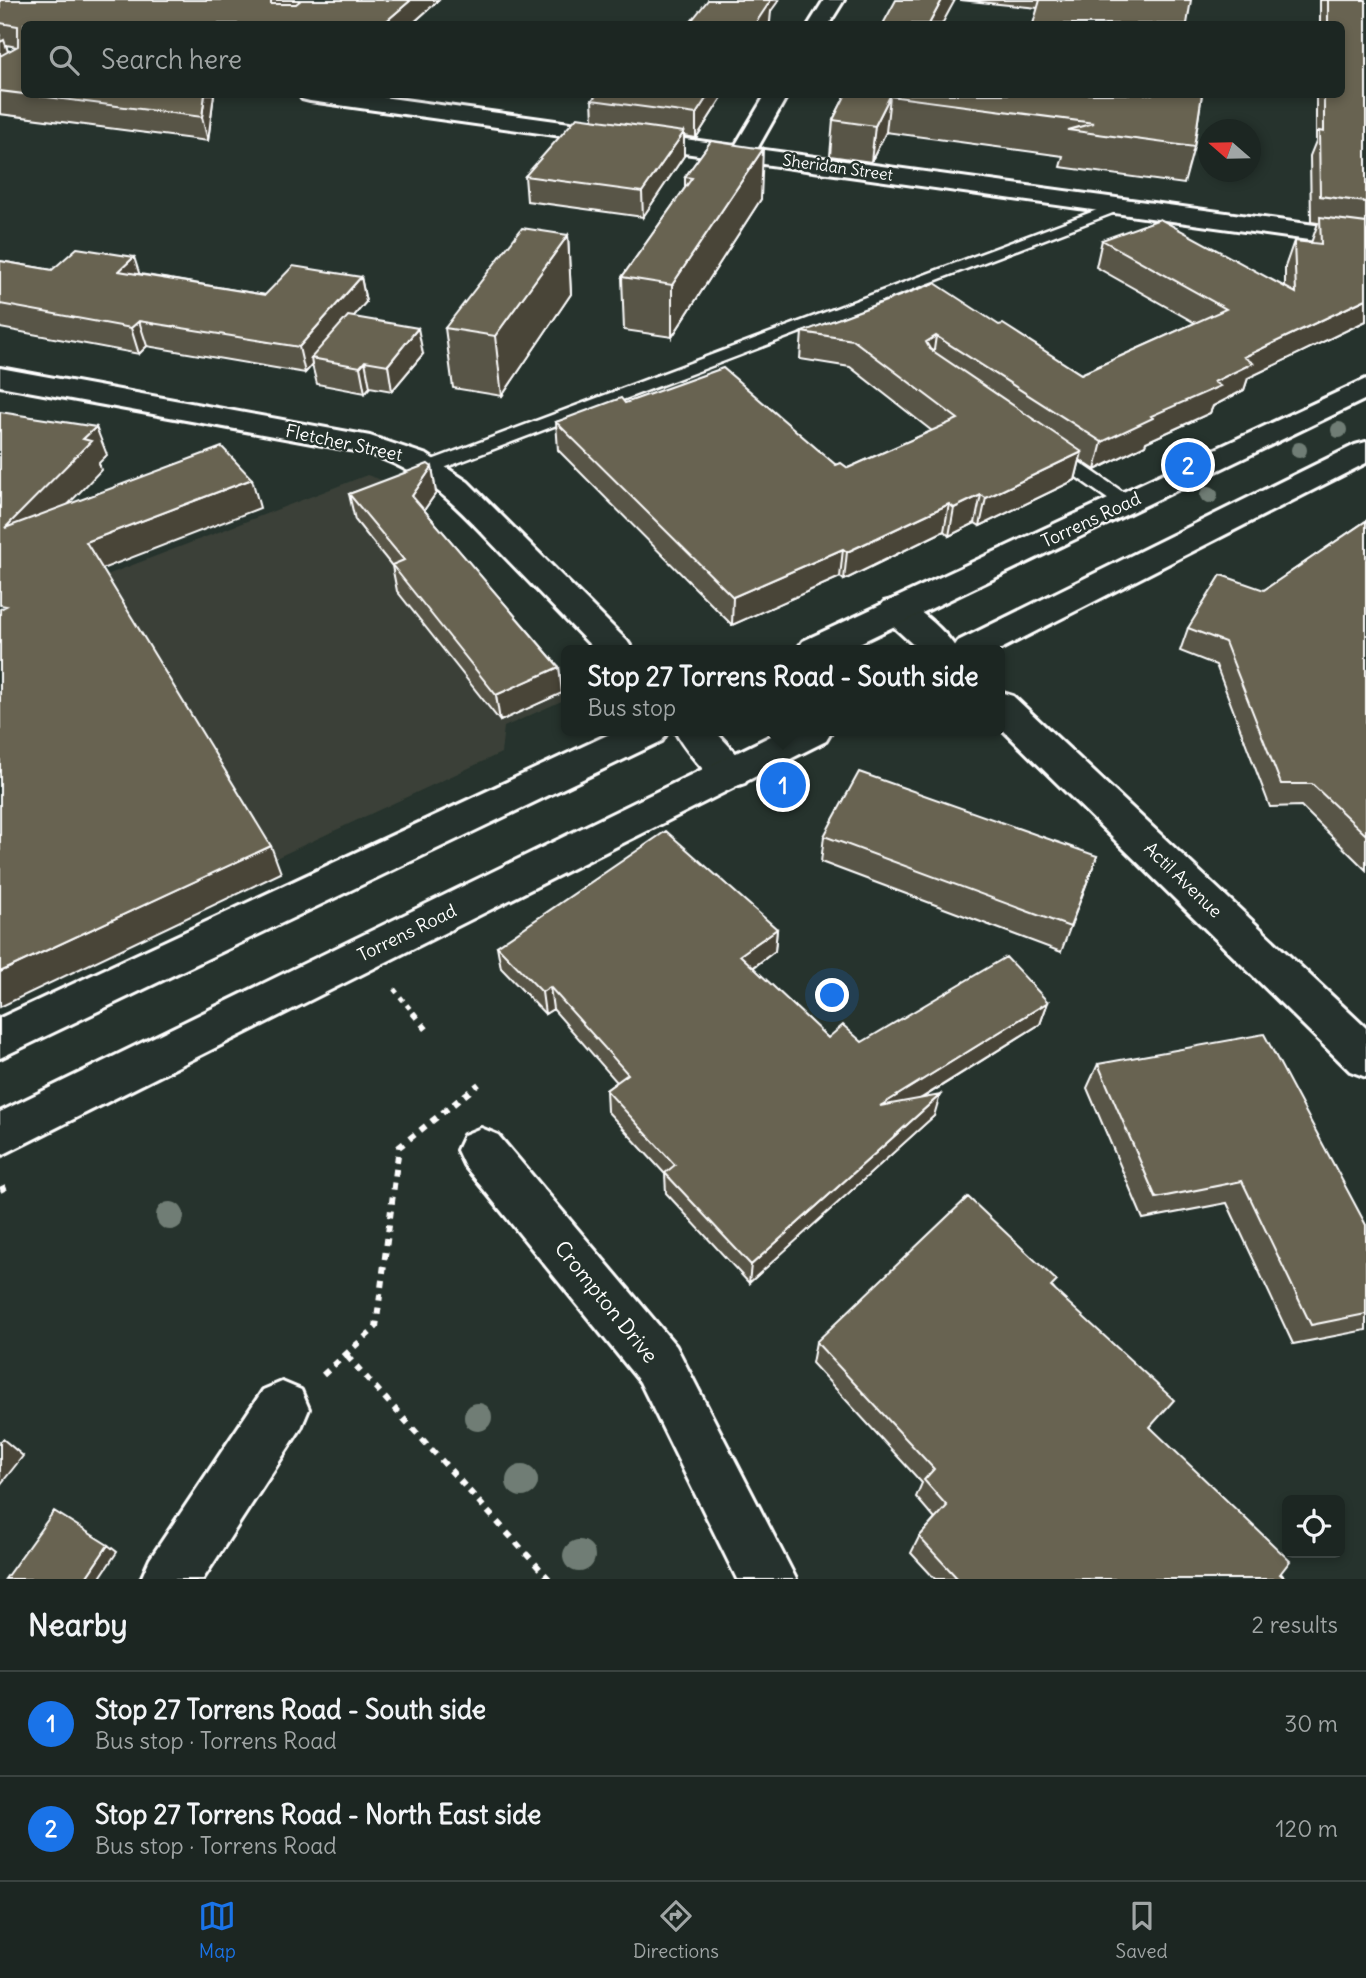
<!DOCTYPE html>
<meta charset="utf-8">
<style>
:root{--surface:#1c2622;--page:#252e2a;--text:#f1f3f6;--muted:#a0a5a5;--line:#3a4340;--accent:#1a73e8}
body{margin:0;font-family:Delius,sans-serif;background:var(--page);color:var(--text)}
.controls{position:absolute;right:21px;bottom:21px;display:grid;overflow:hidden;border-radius:10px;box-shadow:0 4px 10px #0003}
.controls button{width:63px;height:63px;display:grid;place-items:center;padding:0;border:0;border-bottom:2px solid var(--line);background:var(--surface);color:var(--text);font:35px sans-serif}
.compass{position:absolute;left:1198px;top:119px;width:63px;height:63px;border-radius:50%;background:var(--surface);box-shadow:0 4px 10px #0003;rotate:290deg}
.you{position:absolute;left:833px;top:996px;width:24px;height:24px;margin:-18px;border:5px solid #fff;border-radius:50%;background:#1a73e8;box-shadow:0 0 0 10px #1a73e833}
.badge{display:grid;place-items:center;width:46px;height:46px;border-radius:50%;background:var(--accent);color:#fff;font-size:23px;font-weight:700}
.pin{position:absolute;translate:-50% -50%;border:4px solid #fff;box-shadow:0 2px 7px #0006}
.popup{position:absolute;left:561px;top:645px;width:444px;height:91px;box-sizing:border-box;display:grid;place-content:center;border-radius:10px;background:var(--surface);filter:drop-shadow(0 2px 5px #0005);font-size:23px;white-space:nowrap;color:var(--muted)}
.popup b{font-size:26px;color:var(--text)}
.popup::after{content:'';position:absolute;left:50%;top:100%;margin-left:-14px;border:14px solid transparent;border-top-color:var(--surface)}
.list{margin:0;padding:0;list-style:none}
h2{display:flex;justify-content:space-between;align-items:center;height:91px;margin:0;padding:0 28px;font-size:30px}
h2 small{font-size:23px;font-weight:400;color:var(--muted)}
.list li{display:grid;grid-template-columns:46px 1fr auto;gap:21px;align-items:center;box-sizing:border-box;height:105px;padding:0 28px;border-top:2px solid var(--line)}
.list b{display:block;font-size:26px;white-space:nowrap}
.list p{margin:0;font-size:23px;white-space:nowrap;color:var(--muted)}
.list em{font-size:23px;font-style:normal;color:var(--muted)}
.icon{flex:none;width:38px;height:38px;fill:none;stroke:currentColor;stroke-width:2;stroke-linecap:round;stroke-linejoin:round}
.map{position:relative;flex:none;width:1366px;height:1579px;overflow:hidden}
.search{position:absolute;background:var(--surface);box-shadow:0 4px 10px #0003;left:21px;right:21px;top:21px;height:77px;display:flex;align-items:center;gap:18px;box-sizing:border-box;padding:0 24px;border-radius:10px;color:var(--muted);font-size:26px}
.sheet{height:301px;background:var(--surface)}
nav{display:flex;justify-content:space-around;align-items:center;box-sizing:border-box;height:98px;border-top:2px solid var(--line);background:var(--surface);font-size:19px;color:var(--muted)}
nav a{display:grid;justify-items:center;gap:4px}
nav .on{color:var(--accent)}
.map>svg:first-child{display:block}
</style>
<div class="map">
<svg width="1366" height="1579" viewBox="0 0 1366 1579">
<rect width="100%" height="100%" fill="#26332d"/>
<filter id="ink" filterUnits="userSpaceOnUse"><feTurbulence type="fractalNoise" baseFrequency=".0143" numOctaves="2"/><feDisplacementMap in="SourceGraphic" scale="14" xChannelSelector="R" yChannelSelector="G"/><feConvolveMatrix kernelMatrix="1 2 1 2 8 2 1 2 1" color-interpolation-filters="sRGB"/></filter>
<g filter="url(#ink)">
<!-- built -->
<path fill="#3a4138" d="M367 475 396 485 566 687V699L504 727 501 753 0 987V616Z"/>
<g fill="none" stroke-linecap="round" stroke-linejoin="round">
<!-- lane casing -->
<g stroke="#fff" stroke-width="5">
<path id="lane" d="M1121 201 1126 202 1128 205 1126 208 436 471 430 472 421 467 424 463Z
M1054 448 1060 449 1133 499 1135 503 1133 507H1119L1048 457 1045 453Z"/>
</g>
<!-- street casing -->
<g stroke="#fff" stroke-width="6">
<path id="street" d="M824 0H844L829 24H809Z
M299 94H361L735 146 766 94H788L757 149 1366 232V248L310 101 302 99Z
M0 368 370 436 427 455 468 482 627 641 633 650H595C565 619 535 588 505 557 461 511 429 472 366 453L0 386Z
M896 599C915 604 948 633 957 650H919L884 618 879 610 884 602Z
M1000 692 1013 696 1366 1028V1077L1350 1071 1000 727Z
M675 731H715L745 763 751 773 745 783C736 786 727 789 718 783 706 775 681 744 675 731Z
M481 1128 498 1135 676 1346 796 1579H737L640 1382 464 1165 457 1150 464 1135Z
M282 1382 301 1390 309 1409 301 1428 203 1579H141L150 1559 263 1390Z"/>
</g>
<!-- secondary casing -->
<g stroke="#fff" stroke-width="6">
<path id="secondary" d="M1366 379V399L845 650H797L803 641Z
M1366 442V463L999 650H952L958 641 1355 445Z
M616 731H668L662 741 0 1058V1018Z
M781 731H832L826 741 0 1156V1112Z"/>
</g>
<!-- path-far1 -->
<path stroke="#fff" stroke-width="4.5" stroke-dasharray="5 5" stroke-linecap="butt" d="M394 989 415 1015"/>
<!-- path -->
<path stroke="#fff" stroke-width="6" stroke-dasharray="7 7" stroke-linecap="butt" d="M413 1013 427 1030
M0 1190 12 1184
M347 1356 549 1579
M323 1375 376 1327 399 1147 479 1084"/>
<!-- lane -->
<use href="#lane" fill="#26332d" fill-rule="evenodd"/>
<!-- street -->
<use href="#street" fill="#26332d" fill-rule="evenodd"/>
<!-- secondary -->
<use href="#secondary" fill="#26332d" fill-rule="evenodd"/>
</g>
<!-- trees -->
<g fill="#6f7d74">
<circle cx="1339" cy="430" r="8"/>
<circle cx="1299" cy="450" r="8"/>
<circle cx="1209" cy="495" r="9"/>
<circle cx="170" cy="1216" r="14"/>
<circle cx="478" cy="1417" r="14"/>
<circle cx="522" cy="1481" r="16"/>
<circle cx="579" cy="1556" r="16"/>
</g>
<!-- wall -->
<path fill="#595546" stroke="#fff" stroke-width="2" fill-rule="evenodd" d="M0 0H439L412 24H24L214 94 208 141 0 114ZM6 45 17 47 8 52Z
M960 0H1191L1038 8Z
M1320 0H1366V321L1248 378 1244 390 1213 406 1210 413 1146 442 1145 445 1095 470 1080 460 1075 480 980 526 975 523 949 536 944 531 844 580 840 577 732 625 558 450 556 422 625 403 848 468 932 431 850 367 800 359 802 332 999 325 1081 374 1195 323 1096 267 1102 240 1285 287V267L1294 241 1311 243 1318 223 1311 222 1310 156 1316 141V95L1341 94V24H1320Z
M724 94 696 138 684 136V156L643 217 527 201 525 176 593 119 592 100Z
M846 94H1202L1194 147 1184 184 1060 167 1063 156 886 132 871 162 830 156 833 120Z
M711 141 761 199 672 337 624 330 622 277 685 188V177Z
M568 235 571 294 502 396 453 388 445 328Z
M0 261 52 270 140 274 265 295 361 277 366 302 353 317 423 354 392 391 370 387 365 393 317 384 312 365 305 373 147 346 139 354 0 328Z
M432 467 436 493 424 510 559 667 562 693 500 721 397 591 392 566 355 520 349 494Z
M1366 521V870L1301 806 1270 807 1216 665 1180 651 1188 628 1264 590Z
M824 836 1097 856 1061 952 821 862Z
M777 929 775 951 753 968 828 1038 862 1042 1048 1002 1040 1024 921 1099 934 1116 749 1283 666 1193 665 1174 607 1111 606 1090 617 1082 553 1009 545 1014 501 968 497 946Z
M1098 1064 1366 1225V1330L1293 1344 1227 1203 1143 1219 1087 1088Z
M1053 1288 1151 1428 1286 1579H935L911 1553 919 1537 935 1519 916 1497 922 1483 812 1363 816 1342Z"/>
<!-- shaded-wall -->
<path fill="#494539" stroke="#fff" stroke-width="2" d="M271 0H302L275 22 271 4Z
M411 0H439L412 24H383Z
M764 0H779L771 11 770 22 769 24H755Z
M942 0H955L942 24H929Z
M4 40 12 63 0 70V42Z
M205 94H214L208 141 202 117Z
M709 94H724L696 138V114Z
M890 96 886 132 871 162 875 126Z
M684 132V156L643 217 642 192Z
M763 149 761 199 672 337V285Z
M568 235 571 294 502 396 495 336Z
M134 257 142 282 119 271Z
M361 277 366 302 317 359 311 358 312 365 305 373 299 347Z
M1366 299V321L1248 378 1244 390 1213 406 1210 413 1146 442 1145 445 1095 470 1102 442 1214 382 1244 357Z
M139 321 147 346 139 354 131 328Z
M418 328 423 354 392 391 388 365Z
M936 336 932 363 926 342Z
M365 361 370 387 365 393 360 367Z
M96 427 107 455 99 463 101 470 18 557 5 528 83 439Z
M1082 452 1075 480 980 526 986 498Z
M432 467 436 493 416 522 412 496Z
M252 479 260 508 97 571 86 542Z
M981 495 975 523 949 536 954 508Z
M949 504 944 531 844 580 847 552Z
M843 549 840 577 732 625 733 597Z
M559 667 562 693 500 721 496 695Z
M271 846 281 873 0 1007V972Z
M777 929 775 951 739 978 740 955Z
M550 987 553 1009 545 1014 542 992Z
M1048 1002 1040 1024 875 1127 880 1106Z
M940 1095 934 1116 749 1283 751 1265Z
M3 1439 23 1456 0 1485V1442Z
M108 1545 117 1552 99 1579H85Z"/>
<!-- building -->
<path fill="#686351" stroke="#fff" stroke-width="2" d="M0 0H271V4H296L301 0H411L383 24H24V94L0 91V56L18 46V26L0 23Z
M708 0H771L755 24H689Z
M896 0H942L929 24H883Z
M1040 0H1191L1187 24H1033Z
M1328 0H1366V202L1320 196 1319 131 1324 132V94H1341V24H1328Z
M24 94H205L202 117Z
M597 94H709L696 114 592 100Z
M846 94H1202L1194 147 1068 130 1094 123 890 96 875 126 833 120Z
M577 117 684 132 642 192 525 176Z
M711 141 763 149 672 285 622 277 692 178 685 177Z
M1320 217 1366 223V299L1244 357 1253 363 1214 382 1220 386 1151 416 1153 418 1102 442 936 336 926 342 930 349 1082 452 986 498 981 495 954 508 949 504 847 552 843 549 733 597 556 422 621 398 625 403 723 368 836 465 841 463 848 468 958 419 853 340 802 332 935 283 999 325 1003 324 1081 374 1226 309 1102 240 1160 219 1296 293 1294 241 1321 244Z
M522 228 568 235 495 336 445 328Z
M77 248 134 257 119 271 265 295 293 266 361 277 299 347 139 321 131 328 0 304V261L52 270Z
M348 316 418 328 388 365 365 361 360 367 311 358Z
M0 412 96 427 83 439 91 441 5 528 222 447 252 479 86 542 271 846 0 972V609L6 606 0 605Z
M428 464 432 467 412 496 559 667 496 695 392 565 404 560 349 494Z
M1366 521V835L1312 784H1281L1225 642 1188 628 1221 575 1264 590Z
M859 772 1097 856 1070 927 824 836Z
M666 831 777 929 740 955 828 1038 843 1025 862 1042 1006 957 1048 1002 880 1106 940 1095 751 1265 665 1173 675 1165 606 1090 628 1074 550 987 542 992 497 946Z
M1264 1034 1366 1225V1314L1311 1325 1242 1181 1156 1198 1098 1064Z
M968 1197 1057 1281 1051 1287 1174 1400 1150 1427 1290 1561 1280 1574 1286 1579H958L919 1537 947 1506 924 1480 934 1469 816 1342Z
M54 1511 108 1545 85 1579H5Z"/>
</g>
<g text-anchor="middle" stroke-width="5" stroke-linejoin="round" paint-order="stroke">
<!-- far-street labels -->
<g font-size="16" fill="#fff" stroke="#26332d">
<text transform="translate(838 167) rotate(8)" y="6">Sheridan Street</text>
</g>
<!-- street labels -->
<g font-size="18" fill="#fff" stroke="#26332d">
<text transform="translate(344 443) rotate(12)" y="6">Fletcher Street</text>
<text transform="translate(1091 520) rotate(-25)" y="6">Torrens Road</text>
<text transform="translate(1183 880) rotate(44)" y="6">Actil Avenue</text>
<text transform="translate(407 933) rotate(-26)" y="6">Torrens Road</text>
</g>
<!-- near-street labels -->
<g font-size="21" fill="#fff" stroke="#26332d">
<text transform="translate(606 1302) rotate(51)" y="7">Crompton Drive</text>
</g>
</g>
</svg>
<div class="controls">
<button><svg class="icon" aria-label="locate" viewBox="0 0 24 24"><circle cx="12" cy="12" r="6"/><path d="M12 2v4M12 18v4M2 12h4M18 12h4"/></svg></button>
</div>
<svg class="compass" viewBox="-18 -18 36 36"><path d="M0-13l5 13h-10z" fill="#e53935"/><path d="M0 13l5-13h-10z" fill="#a0a5a5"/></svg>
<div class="you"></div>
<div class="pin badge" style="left:783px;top:785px">1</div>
<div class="popup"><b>Stop 27 Torrens Road - South side</b>Bus stop</div>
<div class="pin badge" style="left:1188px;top:465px">2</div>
<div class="search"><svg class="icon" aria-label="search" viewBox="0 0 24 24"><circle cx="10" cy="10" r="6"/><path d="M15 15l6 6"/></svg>Search here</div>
</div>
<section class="sheet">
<h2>Nearby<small>2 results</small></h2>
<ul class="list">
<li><span class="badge">1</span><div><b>Stop 27 Torrens Road - South side</b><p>Bus stop · Torrens Road</p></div><em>30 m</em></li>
<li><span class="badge">2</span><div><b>Stop 27 Torrens Road - North East side</b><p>Bus stop · Torrens Road</p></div><em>120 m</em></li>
</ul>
</section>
<nav>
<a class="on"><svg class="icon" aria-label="map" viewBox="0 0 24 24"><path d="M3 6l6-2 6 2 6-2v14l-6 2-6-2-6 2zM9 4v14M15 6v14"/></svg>Map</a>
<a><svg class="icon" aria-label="directions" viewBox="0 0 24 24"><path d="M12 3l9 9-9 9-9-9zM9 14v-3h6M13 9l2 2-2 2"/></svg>Directions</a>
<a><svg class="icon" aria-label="saved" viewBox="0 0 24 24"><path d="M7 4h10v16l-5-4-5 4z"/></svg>Saved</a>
</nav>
